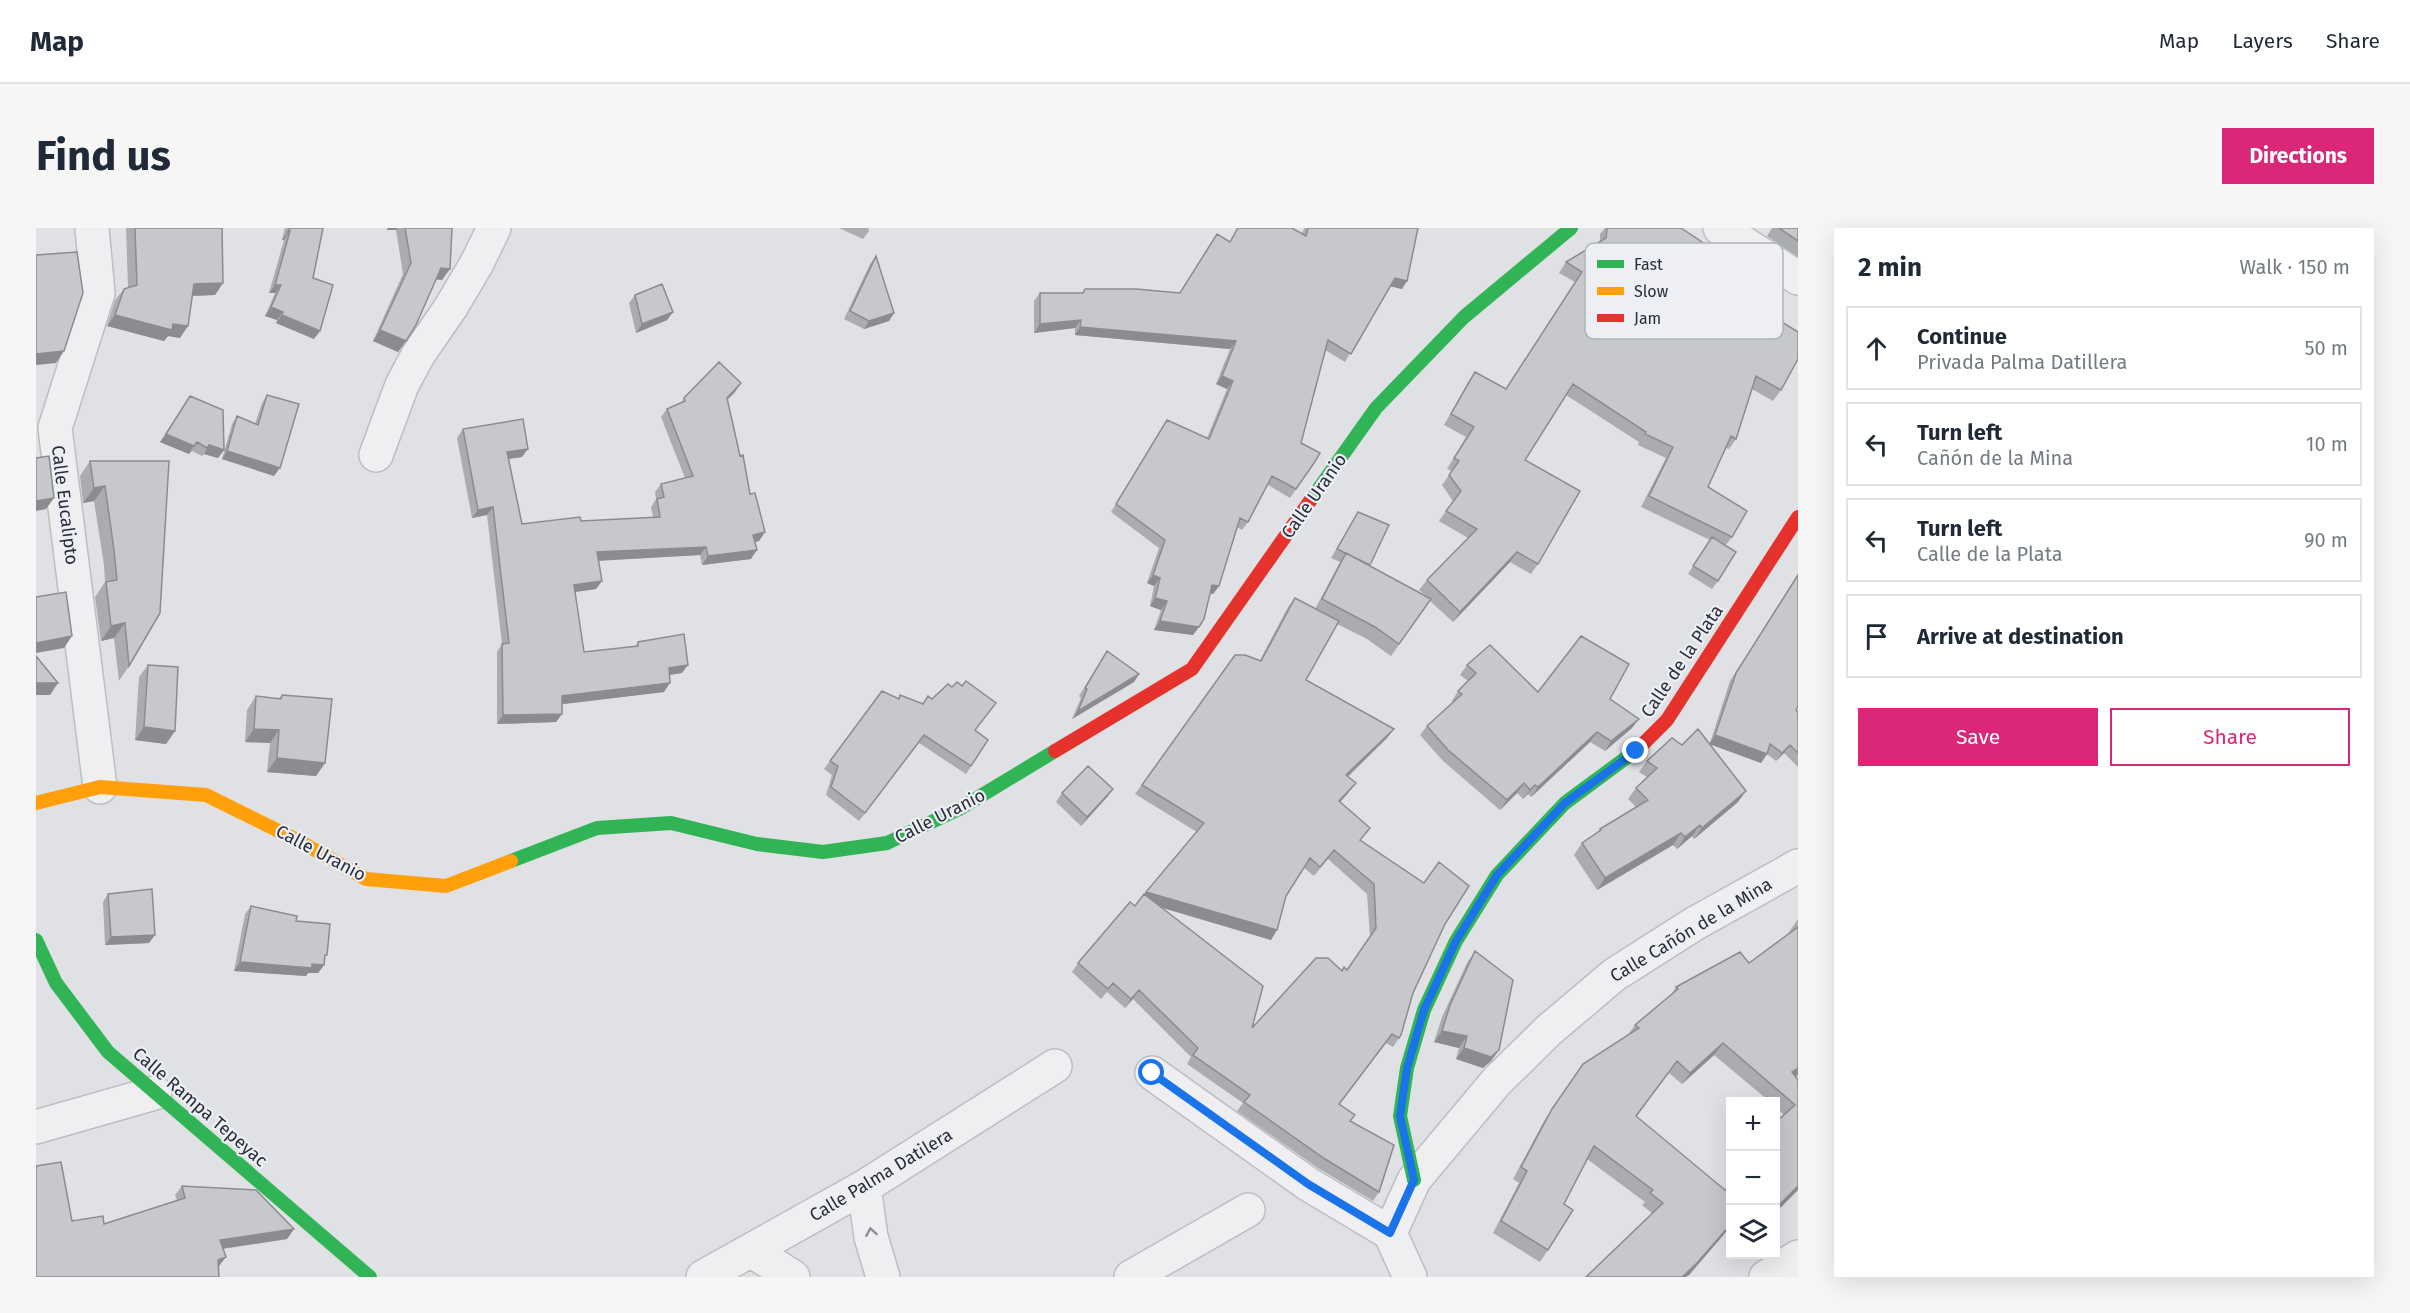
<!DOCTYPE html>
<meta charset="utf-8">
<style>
:root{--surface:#fff;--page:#f6f6f7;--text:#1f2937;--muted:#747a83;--line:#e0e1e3;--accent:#db2777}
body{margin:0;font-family:"Fira Sans",sans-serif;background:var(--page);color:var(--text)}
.controls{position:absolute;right:18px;bottom:18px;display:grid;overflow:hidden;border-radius:0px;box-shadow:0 6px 24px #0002}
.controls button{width:54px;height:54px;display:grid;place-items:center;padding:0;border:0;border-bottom:2px solid var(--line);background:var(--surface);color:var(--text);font:30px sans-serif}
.stop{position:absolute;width:18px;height:18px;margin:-14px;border:4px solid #1a73e8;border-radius:50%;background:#fff}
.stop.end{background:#1a73e8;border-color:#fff;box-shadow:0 2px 6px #0008}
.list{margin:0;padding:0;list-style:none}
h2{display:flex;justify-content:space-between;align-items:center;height:78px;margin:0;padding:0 24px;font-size:26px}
h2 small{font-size:20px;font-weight:400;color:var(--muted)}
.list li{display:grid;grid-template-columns:39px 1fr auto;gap:18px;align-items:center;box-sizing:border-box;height:84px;margin:0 12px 12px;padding:0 12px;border:2px solid var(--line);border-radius:0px}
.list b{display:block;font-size:22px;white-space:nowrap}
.list p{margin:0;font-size:20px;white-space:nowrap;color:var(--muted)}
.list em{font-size:20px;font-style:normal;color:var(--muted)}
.actions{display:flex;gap:12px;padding:18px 24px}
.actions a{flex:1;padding:14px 0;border:2px solid var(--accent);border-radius:0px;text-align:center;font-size:21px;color:var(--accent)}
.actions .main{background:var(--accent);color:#fff}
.icon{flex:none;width:33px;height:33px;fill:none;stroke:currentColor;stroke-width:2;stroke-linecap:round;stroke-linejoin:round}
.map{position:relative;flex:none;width:1762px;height:1049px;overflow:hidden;border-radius:0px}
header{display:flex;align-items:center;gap:36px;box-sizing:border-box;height:84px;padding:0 30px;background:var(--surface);border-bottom:2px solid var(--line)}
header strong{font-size:28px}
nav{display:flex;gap:33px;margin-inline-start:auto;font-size:21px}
.intro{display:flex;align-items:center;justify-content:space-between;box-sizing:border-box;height:144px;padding:0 36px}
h1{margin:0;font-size:42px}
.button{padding:15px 27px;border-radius:0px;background:var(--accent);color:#fff;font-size:21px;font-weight:700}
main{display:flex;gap:36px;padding:0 36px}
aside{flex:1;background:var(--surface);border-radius:0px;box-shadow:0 6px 24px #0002}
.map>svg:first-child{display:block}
</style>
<header>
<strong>Map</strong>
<nav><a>Map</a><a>Layers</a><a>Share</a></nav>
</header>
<div class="intro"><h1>Find us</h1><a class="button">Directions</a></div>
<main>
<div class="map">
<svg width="1762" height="1049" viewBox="0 0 1762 1049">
<rect width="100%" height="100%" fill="#e0e1e4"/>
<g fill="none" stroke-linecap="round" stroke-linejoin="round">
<!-- street casing -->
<g stroke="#bdbec1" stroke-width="36">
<path id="street" d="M56 0 62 65 19 200 64 559
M1684 0 1762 50
M340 227 366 157 382 127 415 79 441 35 458 0
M1116 845 1272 956 1354 1005
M0 899 119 865
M828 959 835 1009 847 1049
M716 1023 757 1049
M667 1049 828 959 1019 838
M1095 1049 1212 982
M1374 1049 1354 1005 1378 952 1461 853 1513 802 1578 747 1658 696 1762 638
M1730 1049 1762 1029"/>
</g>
<!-- street -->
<use href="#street" stroke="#efeff1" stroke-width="33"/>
<!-- fast -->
<path stroke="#30b455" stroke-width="14" d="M1274 273 1340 180 1428 89 1535 0
M475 633 561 600 635 595 721 616 787 624 851 615 923 581 1019 523
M0 712 20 755 72 824 334 1049
M1378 952 1364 888 1371 840 1388 782 1420 713 1461 647 1529 575 1602 521"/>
<!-- slow -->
<path stroke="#ff9f0a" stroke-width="14" d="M0 575 64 559 170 567 265 614 330 651 410 658 475 633"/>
<!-- jam -->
<path stroke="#e5322d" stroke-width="14" d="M1602 521 1631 492 1762 289
M1019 523 1156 441 1274 273"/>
</g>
<!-- wall -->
<path fill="#abacaf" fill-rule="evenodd" d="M90 0H186L187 55 179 67 157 68 144 110 132 108 128 113 71 98 79 72 88 61 92 59Z
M249 0H287L277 50 278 111 240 95 241 92 229 88 239 65H233L248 12H246Z
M351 0H416L406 52 400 51 370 113 362 124 337 113 367 46 360 2H351Z
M803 0H832L833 3 827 11Z
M1201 0H1256L1266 6 1268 0H1382L1366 61 1354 58 1309 134 1289 122 1265 215 1278 235 1254 270 1232 257 1212 294 1206 302 1201 299 1183 358 1177 366 1174 365 1168 391 1157 407 1118 402 1125 382 1114 378 1118 358 1111 355 1123 320 1075 284 1131 192 1171 210 1191 161 1180 156 1194 121 1039 107V100L998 105V73L1004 65H1046L1049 61 1144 65 1181 6 1194 14Z
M1569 0H1645L1666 14 1664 18 1674 29 1663 44 1728 100 1736 88 1745 162 1737 173 1716 161 1700 211 1693 221 1690 220 1672 259 1696 309 1689 318 1682 353 1676 361 1652 346 1674 312 1605 279 1630 230 1602 217 1603 214 1530 167 1489 232 1502 336 1495 346 1474 334 1417 394 1394 373 1355 428 1331 411 1301 396 1270 452 1351 510 1312 549 1313 564 1304 574 1325 612 1409 696 1377 765 1365 807 1357 819 1350 815 1304 876 1314 893 1343 964 1337 973 1282 940 1201 883 1207 875 1151 836 1155 829 1097 771 1089 780 1071 764 1065 771 1036 744 1042 735 1099 678 1161 604 1099 566 1199 427 1224 432 1252 379 1259 370 1279 381 1304 334 1295 330 1322 284 1334 338 1389 367 1383 362 1391 352 1432 310 1403 293 1417 273 1406 257 1416 243 1411 241 1430 209 1408 197 1432 154 1439 144 1470 161 1539 54 1523 45 1530 34 1564 14V6ZM1292 631 1331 666 1334 709 1311 742 1308 739 1305 742 1216 800 1125 679 1235 712 1250 668 1268 640 1278 648Z
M1736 0H1762V29L1731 8Z
M840 28 858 85 853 93 828 101 808 91 834 36Z
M599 67 637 84 631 92 600 105 593 75Z
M699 164 691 172 704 228 714 266 729 304 723 313 718 314 715 331 666 337 664 327 562 333 566 353 560 361 539 364 548 424 599 419 602 414 646 445 633 447 628 464 526 476V486L520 494 461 496V424L466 416 451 287 436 290 421 210 427 201 486 229 473 231 486 296 617 289 615 279 620 271 619 264 625 256 649 250 625 189 631 181 645 175 648 170Z
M231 167 238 248 186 231 196 196 201 188 219 196 226 175Z
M154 168 188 222 182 230 168 226 166 228 156 223 153 226 124 214Z
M54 233H133L93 438 83 453 78 410 65 413 59 369 69 354 68 337 58 273 47 275 44 248Z
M1762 346V478L1760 482 1762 484V539L1748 525 1740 533 1731 526 1725 535 1674 516 1702 574 1658 611 1656 608 1641 621 1637 617 1561 662 1538 627 1546 615 1561 605 1564 601 1600 579 1592 571 1600 560 1611 549 1603 544 1611 533 1646 517 1674 515 1694 453Z
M1071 423 1103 446 1098 454 1036 491 1045 470 1043 468Z
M112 437 139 503 130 516 99 512 103 449Z
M1431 437 1502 464 1574 471 1596 500 1569 523 1554 514 1495 569 1492 566 1487 571 1481 565 1464 582 1406 532 1384 507 1391 498 1417 474 1416 473 1422 463 1432 453 1424 447Z
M846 463 862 471 864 467 939 503 952 512 930 546 883 515 823 593 790 567 796 547 788 541Z
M246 467 289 535 280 548 231 544 234 515 209 514 211 482 220 468 243 470Z
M1077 561 1071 569 1045 598 1020 574 1026 565Z
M72 666 113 715 69 717 67 674Z
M215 678 260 693 289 731 288 737 282 745H272L270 748 198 743 209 686Z
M1762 691V847L1760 849 1762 852V962L1740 984V894L1748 887 1740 879V873H1733L1678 827 1646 856 1633 845 1600 889 1688 962 1695 954V998L1653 1047 1616 985 1606 977 1609 974 1551 931 1528 976 1512 1022 1504 1034 1457 1005 1483 955 1477 951 1508 893 1547 836 1591 808 1599 797 1635 767 1640 759 1713 735 1754 705 1753 704Z
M1439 723 1455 833 1447 840 1420 831 1423 820 1398 814 1406 789 1431 735Z
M146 958 258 1001 251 1011 187 1021 183 1038 182 1039 36 993 68 996 141 972 139 967Z"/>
<!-- shaded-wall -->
<path fill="#8b8c8f" d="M352 0H362L360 2H351Z
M254 3 248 12H246L252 4Z
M1674 29 1667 39 1654 53 1661 43Z
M405 40 414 41 406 52 397 51Z
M1359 50 1371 53 1366 61 1353 58Z
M187 55 179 67 150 68 158 56Z
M239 57H245L239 65H233Z
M235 79 247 84 241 92 229 88Z
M637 84 631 92 600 105 606 96Z
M858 85 853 93 828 101 833 93Z
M79 87 152 98 144 110 132 108 128 113 71 98Z
M246 87 284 103 278 111 240 95Z
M1045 92 1039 100 998 105 1004 96Z
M1044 99 1200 113 1194 121 1039 107Z
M344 102 370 113 362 124 337 113Z
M28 123 20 135 0 137V126Z
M1186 148 1197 153 1191 161 1180 156Z
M705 155 699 164 685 178 691 170Z
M130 206 158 218 153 226 124 214Z
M173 217 188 222 182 230 168 226Z
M492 221 486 229 465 232 471 224Z
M191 223 244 240 238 248 186 231Z
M69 258 58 273 47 275 58 260Z
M18 270 10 281 0 283V273Z
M457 279 451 287 436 290 442 282Z
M729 304 723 313 711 316 717 307Z
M670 319 664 327 555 333 561 324Z
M721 322 715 331 666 337 672 328Z
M1481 324 1474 334 1417 394 1424 384Z
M1117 347 1124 350 1118 358 1111 355Z
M566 353 560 361 532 365 538 357Z
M1176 357 1183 358 1177 366 1171 365Z
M1119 370 1131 373 1125 382 1114 378Z
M1124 393 1163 399 1157 407 1118 402Z
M89 395 78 410 65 413 75 398Z
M36 408 28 420 0 425V415Z
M652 437 646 445 627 448 633 440Z
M1103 446 1098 454 1036 491 1042 483Z
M0 455H22L14 467H0Z
M634 455 628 464 520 477 526 468Z
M526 486 520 494 461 496 467 487Z
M1603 491 1596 500 1569 523 1575 513Z
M108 499 139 503 130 516 99 512Z
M218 501 243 502 234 515 209 514Z
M1358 501 1351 510 1303 556 1310 547Z
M1561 504 1554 514 1495 569 1502 559Z
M1679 507 1731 526 1725 535 1673 516Z
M1754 517 1748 525 1740 533 1746 525Z
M241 530 289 535 280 548 231 544Z
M1320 555 1313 564 1297 582 1303 573Z
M1488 555 1481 565 1464 582 1471 572Z
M1499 557 1492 566 1487 571 1494 562Z
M1077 561 1071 569 1045 598 1051 589Z
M1710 563 1702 574 1658 611 1666 600Z
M1664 597 1656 608 1641 621 1649 609Z
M1645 605 1637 617 1561 662 1569 650Z
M1110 664 1241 702 1235 712 1103 673Z
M119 707 113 715 69 717 75 709Z
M204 734 276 736 288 737 282 745H272L270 748 198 743Z
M1103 762 1097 771 1089 780 1095 771Z
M1406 803 1431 808 1423 820 1398 814Z
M1687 815 1678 827 1646 856 1654 845Z
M1428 820 1463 822 1455 833 1447 840 1420 831Z
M1762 840V847L1748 855 1756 844Z
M1762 958V962L1740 984V980Z
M1695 996V998L1653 1047 1650 1049H1646Z
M258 1001 251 1011 177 1022 184 1012Z
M190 1029 183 1038 175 1042 182 1032Z"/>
<!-- building -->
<path fill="#c7c8cc" stroke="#8b8c8f" stroke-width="1.5" d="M99 0H186L187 55 158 56 152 98 137 96 136 102 79 87 88 61 101 57Z
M253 0H287L277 50 297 57 284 103 246 87 247 84 235 79 245 57H239L254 3 252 4Z
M369 0H416L414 41 405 40 380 97 370 113 344 102 375 35Z
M1202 0H1256L1270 8 1272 0H1382L1371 53 1359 50 1315 126 1292 112 1265 215 1284 225 1278 235 1260 261 1236 248 1212 294 1204 290 1183 358 1176 357 1168 391 1163 399 1124 393 1131 373 1119 370 1124 350 1117 347 1129 312 1080 276 1131 192 1173 211 1197 153 1186 148 1200 113 1044 99 1045 92 1004 96V65H1047L1049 61H1100L1144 65 1181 6 1194 14Z
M1571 0H1645L1666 14 1663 18 1674 29 1661 43 1686 58 1729 100 1736 88 1762 104V131L1745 162 1720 148 1700 211 1695 208 1672 259 1711 283 1696 309 1613 268 1637 219 1609 206 1610 204 1537 156 1489 232 1544 263 1502 336 1481 324 1424 384 1391 352 1441 301 1410 283 1425 263 1413 247 1423 233 1418 230 1438 199 1415 186 1439 144 1470 161 1546 44 1530 34 1570 10Z
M1743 0H1762V13Z
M41 24 47 65 28 123 0 126V27Z
M840 28 858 85 833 93 814 83Z
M626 56 637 84 606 96 599 67Z
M683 134 705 155 691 170 704 228 707 227 714 266 719 265 729 304 717 307 721 322 672 328 670 319 561 324 566 353 538 357 548 424 602 418V414L648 406 652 437 633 440 634 455 526 468V486L467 487 466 416 473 415 457 279 442 282 427 201 487 191 492 221 471 224 486 296 544 289 545 293 624 289 621 271 628 269 625 256 657 248 631 181 649 173 648 170Z
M231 167 263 176 244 240 191 223 201 188 222 197Z
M154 168 187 182 188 222 173 217 171 220 161 214 158 218 130 206Z
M13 228 18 270 0 273V230Z
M54 233H133L124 385 93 438 89 395 75 398 70 354 81 352 78 322 69 258 58 260Z
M1322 284 1353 297 1334 337 1301 321Z
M1676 309 1700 324 1682 353 1657 338Z
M1310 325 1395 371 1363 416 1339 399 1286 371Z
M1762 347V478L1760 482 1762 484V525L1754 517 1746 525 1734 516 1731 526 1679 507 1700 445Z
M30 364 36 408 0 415V369Z
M1259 370 1303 393 1270 452 1358 501 1310 547 1320 555 1303 573 1334 600 1324 612 1388 655 1403 634 1433 658 1409 696 1377 765 1365 807 1363 810 1356 806 1303 876 1319 887 1314 893 1358 917 1343 964 1289 931 1208 874 1214 867 1157 827 1162 820 1103 762 1095 771 1077 755 1072 761 1042 735 1094 674 1099 678 1108 666 1227 758 1216 800 1280 730H1292L1306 743 1308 739 1311 742 1340 700 1338 656 1298 622 1284 639 1274 630 1250 668 1241 702 1110 664 1168 595 1106 557 1199 427H1209L1225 433Z
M1545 408 1593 436 1574 471 1603 491 1575 513 1561 504 1502 559 1499 557 1494 562 1488 555 1471 572 1412 522 1391 498 1426 466 1422 463 1440 445 1431 437 1454 417 1502 464Z
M1071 423 1103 446 1042 483 1051 461 1049 460Z
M0 428 22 455H0Z
M112 437 142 439 139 503 108 499Z
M930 453 960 475 939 502 952 512 935 538 888 507 829 585 795 559 802 538 794 533 846 463 863 471 864 467 887 476 892 468 896 471 912 456 916 459 921 454 926 458Z
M246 467 296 471 289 535 241 530 243 502 218 501 220 468 245 471Z
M1662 501 1710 563 1666 600 1664 597 1649 609 1645 605 1569 650 1546 615 1565 602 1564 601 1612 572 1600 560 1621 540 1611 533 1636 510 1646 517Z
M1052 538 1077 561 1051 589 1026 565Z
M116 661 119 707 75 709 72 666Z
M215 678 261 688 260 693 294 696 291 727H289L288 737 276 736V740L204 734Z
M1762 699V840L1756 844 1762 852V958L1740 980V894L1759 877 1687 815 1654 845 1641 833 1600 888 1695 967V996L1661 1035 1646 1049H1550L1627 975 1614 965 1617 962 1558 918 1528 976 1537 982 1512 1022 1465 993 1491 943 1485 939 1516 881 1547 836 1603 800 1599 797 1642 761 1640 759 1704 724 1713 735Z
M1439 723 1477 752 1463 822 1455 829 1428 820 1431 808 1406 803 1414 777Z
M25 934 36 993 67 988 68 996 149 970 146 958 220 962 258 1001 184 1012 190 1029 182 1032 183 1049H0V938Z"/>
<!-- one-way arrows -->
<defs><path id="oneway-chevron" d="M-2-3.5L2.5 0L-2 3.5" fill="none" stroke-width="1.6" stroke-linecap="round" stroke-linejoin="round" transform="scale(1.5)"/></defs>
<use stroke="#8c8e96" href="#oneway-chevron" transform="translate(835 1004) rotate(-100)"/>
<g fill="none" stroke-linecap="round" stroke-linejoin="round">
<!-- route -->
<path stroke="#1a73e8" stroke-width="8" d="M1116 845 1272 956 1354 1005 1378 952 1364 888 1371 840 1388 782 1420 713 1461 647 1529 575 1600 523"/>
</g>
<g text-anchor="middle" stroke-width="4.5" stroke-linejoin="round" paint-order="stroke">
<!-- street labels -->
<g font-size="18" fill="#292c3b" stroke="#edeff4">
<text transform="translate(1278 268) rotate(-55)" y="6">Calle Uranio</text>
<text transform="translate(29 277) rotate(83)" y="6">Calle Eucalipto</text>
<text transform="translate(1646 433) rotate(-56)" y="6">Calle de la Plata</text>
<text transform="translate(904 588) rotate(-27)" y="6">Calle Uranio</text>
<text transform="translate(285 625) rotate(28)" y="6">Calle Uranio</text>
<text transform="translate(1655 702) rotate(-31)" y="6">Calle Cañón de la Mina</text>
<text transform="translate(164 879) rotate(41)" y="6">Calle Rampa Tepeyac</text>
<text transform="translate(845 947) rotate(-31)" y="6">Calle Palma Datilera</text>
</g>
</g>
<!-- legend -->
<rect x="1549" y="15" width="198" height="96" rx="9" fill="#edeff4" stroke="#b2b4bc" stroke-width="1.5"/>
<rect x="1561" y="32" width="27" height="8" fill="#30b455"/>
<rect x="1561" y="59" width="27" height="8" fill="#ff9f0a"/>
<rect x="1561" y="86" width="27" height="8" fill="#e5322d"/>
<g font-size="16" fill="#292c3b">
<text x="1598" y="42">Fast</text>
<text x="1598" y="69">Slow</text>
<text x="1598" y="96">Jam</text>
</g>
</svg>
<div class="controls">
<button>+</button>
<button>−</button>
<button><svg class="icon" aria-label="layers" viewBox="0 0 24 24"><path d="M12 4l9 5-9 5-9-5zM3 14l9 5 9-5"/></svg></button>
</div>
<div class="stop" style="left:1116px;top:845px"></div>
<div class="stop end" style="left:1600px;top:523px"></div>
</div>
<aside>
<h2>2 min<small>Walk · 150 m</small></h2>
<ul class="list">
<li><svg class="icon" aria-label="ahead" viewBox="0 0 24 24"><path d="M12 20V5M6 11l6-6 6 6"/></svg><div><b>Continue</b><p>Privada Palma Datillera</p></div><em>50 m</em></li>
<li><svg class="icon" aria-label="left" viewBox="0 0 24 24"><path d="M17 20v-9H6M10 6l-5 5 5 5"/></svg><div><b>Turn left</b><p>Cañón de la Mina</p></div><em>10 m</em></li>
<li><svg class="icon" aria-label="left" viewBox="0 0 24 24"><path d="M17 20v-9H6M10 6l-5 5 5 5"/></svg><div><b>Turn left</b><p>Calle de la Plata</p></div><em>90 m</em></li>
<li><svg class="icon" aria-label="arrive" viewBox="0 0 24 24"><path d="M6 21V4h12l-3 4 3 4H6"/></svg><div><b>Arrive at destination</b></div></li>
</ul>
<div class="actions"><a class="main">Save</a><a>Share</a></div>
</aside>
</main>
